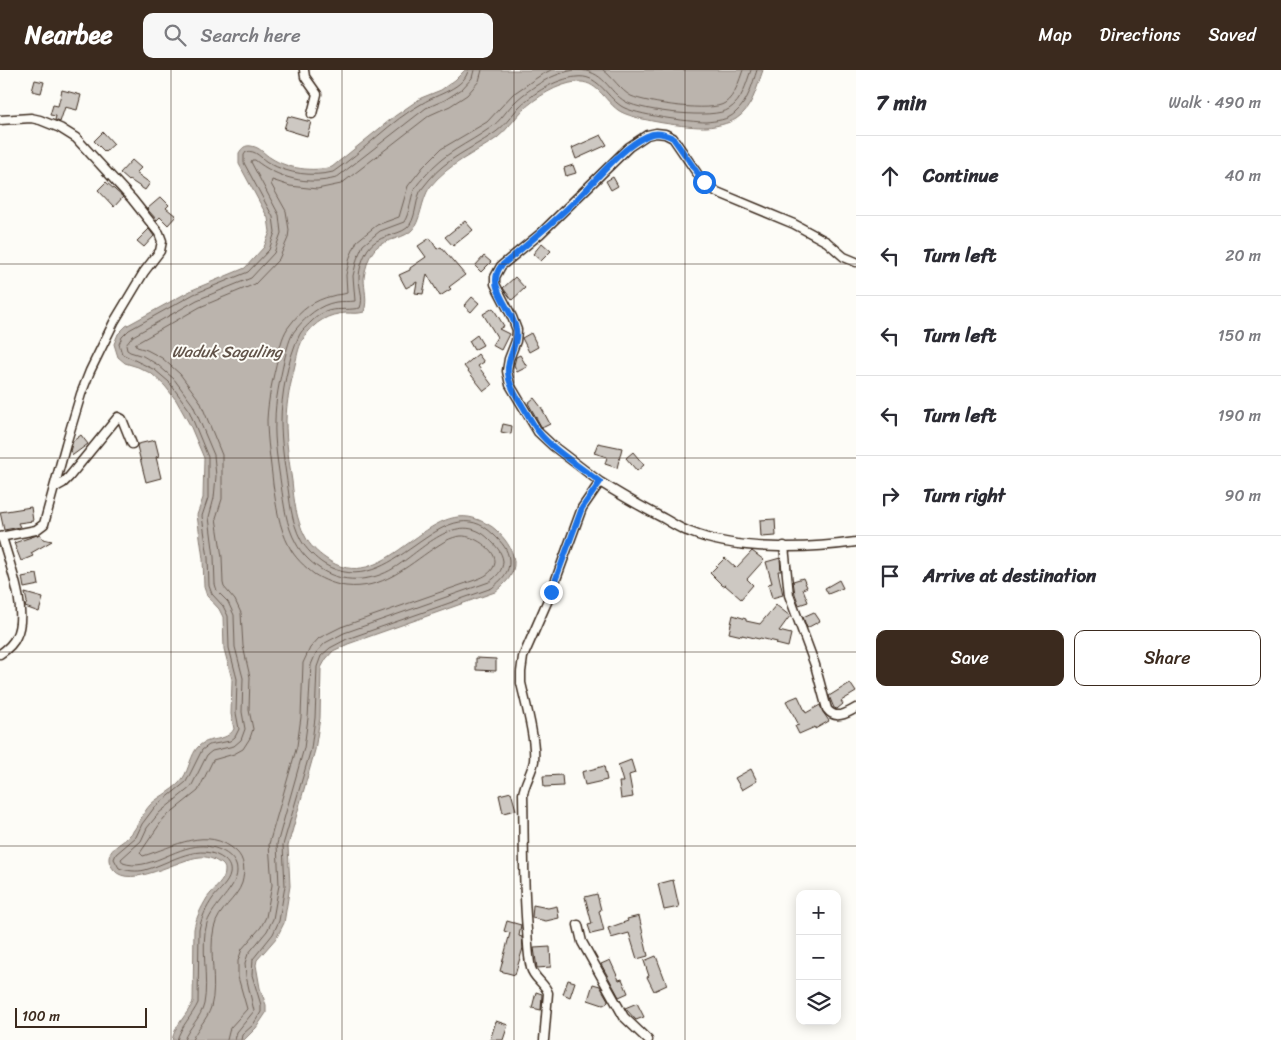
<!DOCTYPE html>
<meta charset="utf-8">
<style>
:root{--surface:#fff;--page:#f7f7f7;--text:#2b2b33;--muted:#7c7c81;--line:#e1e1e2;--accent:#3b2a1e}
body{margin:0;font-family:Sriracha,sans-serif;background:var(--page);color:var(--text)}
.controls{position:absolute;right:15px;bottom:15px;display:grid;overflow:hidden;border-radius:10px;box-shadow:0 2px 12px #0003}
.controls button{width:45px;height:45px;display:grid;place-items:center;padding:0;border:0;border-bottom:1px solid var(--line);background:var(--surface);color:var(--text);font:25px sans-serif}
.scale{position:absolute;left:15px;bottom:12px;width:132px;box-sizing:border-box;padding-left:5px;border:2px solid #3b2a1e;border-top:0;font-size:14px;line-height:18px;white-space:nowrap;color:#3b2a1e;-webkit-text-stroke:4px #fdfcf7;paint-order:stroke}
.stop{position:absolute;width:15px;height:15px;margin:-11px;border:4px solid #1a73e8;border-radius:50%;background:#fff}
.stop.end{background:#1a73e8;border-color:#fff;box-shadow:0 1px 5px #0008}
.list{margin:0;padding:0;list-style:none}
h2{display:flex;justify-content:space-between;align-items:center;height:65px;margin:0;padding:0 20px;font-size:21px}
h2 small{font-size:16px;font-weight:400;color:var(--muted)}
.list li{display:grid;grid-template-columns:32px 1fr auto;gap:15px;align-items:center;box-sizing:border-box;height:80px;padding:0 20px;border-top:1px solid var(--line)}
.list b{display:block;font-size:19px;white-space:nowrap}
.list em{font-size:16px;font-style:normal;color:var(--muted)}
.actions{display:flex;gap:10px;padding:15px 20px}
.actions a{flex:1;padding:11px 0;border:1px solid var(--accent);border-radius:10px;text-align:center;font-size:18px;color:var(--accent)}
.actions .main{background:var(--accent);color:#fff}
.icon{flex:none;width:28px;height:28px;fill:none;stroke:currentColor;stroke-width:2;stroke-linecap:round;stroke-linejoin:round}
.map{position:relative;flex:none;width:856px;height:970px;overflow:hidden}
header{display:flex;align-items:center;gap:30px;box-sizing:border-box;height:70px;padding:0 25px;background:var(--accent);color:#fff}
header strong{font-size:24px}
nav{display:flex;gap:28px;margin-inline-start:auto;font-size:18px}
.search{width:350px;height:45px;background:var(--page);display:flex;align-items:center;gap:12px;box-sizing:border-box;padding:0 18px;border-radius:10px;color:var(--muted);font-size:19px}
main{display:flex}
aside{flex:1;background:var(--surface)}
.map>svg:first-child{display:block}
</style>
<header>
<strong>Nearbee</strong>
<div class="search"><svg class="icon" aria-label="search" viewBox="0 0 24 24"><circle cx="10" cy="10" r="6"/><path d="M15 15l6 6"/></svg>Search here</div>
<nav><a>Map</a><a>Directions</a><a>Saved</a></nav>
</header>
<main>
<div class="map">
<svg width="856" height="970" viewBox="0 0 856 970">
<rect width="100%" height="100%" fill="#fdfcf7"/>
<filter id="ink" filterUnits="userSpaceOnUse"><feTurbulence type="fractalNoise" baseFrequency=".02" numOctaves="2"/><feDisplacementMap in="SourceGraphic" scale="10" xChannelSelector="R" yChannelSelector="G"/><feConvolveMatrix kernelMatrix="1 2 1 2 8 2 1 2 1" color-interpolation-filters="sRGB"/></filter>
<g filter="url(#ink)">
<!-- water -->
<path fill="#bbb4ad" stroke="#887d74" d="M465 0H763C757 17 752 39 736 49 727 54 717 56 707 57 690 58 631 50 618 40 604 30 597 10 576 12 558 14 536 27 523 40 514 49 507 60 497 68 474 84 448 94 430 117 421 129 421 153 411 161 400 171 380 168 372 183 368 189 365 200 364 208 364 220 368 229 364 242 358 244 352 243 346 243 328 244 315 252 305 266 299 274 297 286 295 295 291 313 286 332 286 351 286 371 289 391 292 411 294 430 296 449 305 466 309 475 318 483 325 488 384 531 425 427 479 450 485 453 491 455 496 460 505 469 512 477 514 491 515 505 505 514 495 522L348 574 333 581 326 589 321 598 320 648 315 680 288 776 290 816 284 853 277 867 257 890 256 895 260 918 266 935V943L256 958 244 970H172C175 955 187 945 193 932L194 859C196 848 201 838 207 828 213 819 226 811 225 800 225 796 222 793 218 792 214 789 206 786 200 787 180 788 130 820 114 800 112 797 109 794 109 790 108 778 124 773 130 765 138 757 142 743 151 734 161 725 176 719 183 708 189 699 191 684 198 677 208 666 226 673 234 659L231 644 232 609 224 579 223 547 219 539 207 526 204 517 203 489 197 445 203 428 204 388 190 355 176 330 165 316 152 304 138 297 125 293 118 287 114 274 118 264 126 256 192 220 245 198 264 177 270 162 268 148 239 94V83C242 78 245 75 251 76 260 77 264 84 271 88 288 99 313 102 332 97L395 46 421 28 441 20 455 10Z"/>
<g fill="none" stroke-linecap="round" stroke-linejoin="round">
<!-- shore -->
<path stroke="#6e6157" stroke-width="1" d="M603 0C613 7 620 20 631 26 646 33 712 43 725 33 735 26 739 11 743 0
M177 970C181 956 192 946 198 933L199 860C201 849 206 838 213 828 219 820 228 814 230 804 231 798 229 794 225 790 200 770 171 793 145 800 137 802 127 801 119 798L114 789 116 784 136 767 142 754 154 738 186 712 202 680 209 675 230 671 235 667 239 659 236 643 237 609 229 578 228 546 223 536 212 524 209 516 208 488 202 446 208 428V387L188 338 169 312 155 300 122 284 119 274 122 267 129 260 194 224 248 202 269 180 275 162 273 147 244 93V85L246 82C256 79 261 89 269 93 288 104 313 107 333 102 364 81 390 51 423 33 435 25 466 18 468 0
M184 970C189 957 201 948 204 934 209 910 200 875 207 853 213 835 237 818 237 801 237 784 214 775 200 776 174 777 148 802 123 793L121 789 141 771 147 758 159 743 191 717 207 685 212 681 234 676 241 670 245 659 242 642 243 608 235 577 234 545 228 532 217 521 215 514 214 487 209 447 214 428 216 406 214 385 193 335 174 309 158 295 143 286 130 282 127 280 126 275 133 266 197 230 251 208 274 183 281 163 279 145 251 92 252 90H255C277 108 308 116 336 108L426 38 445 30 462 19 472 8 474 0
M192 970C197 958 207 950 211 937 218 912 208 883 214 858 218 839 237 829 242 813 245 802 245 789 236 781 207 755 174 777 143 786L140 783 164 748 198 721 213 690 234 684 243 679 250 668 253 659 249 640 250 607 243 576 241 543 235 530 224 517 223 513 222 487 216 448 222 429V385L200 331 180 304 162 288 147 280 137 277 135 274 200 237 255 214 279 189 288 168 289 160 286 141 271 114 272 110 290 116 317 119 341 114 430 45 450 36 467 25 479 11 482 0
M227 970 230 958 247 939 238 907V891L242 879 261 857 266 847 272 815 269 774 297 676 301 647 303 593 310 578 319 568 341 557 475 510C481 508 489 505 493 498 503 483 474 465 461 466 450 467 442 473 434 478 406 497 382 520 346 516 336 515 323 510 314 504 305 497 294 487 289 476 279 457 276 435 273 414 271 393 267 371 267 350 268 329 273 307 278 287 280 276 283 263 290 255 301 240 314 230 332 226 337 224 342 225 347 223L346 205 350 187 357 171 377 155 399 147 408 116 423 97 441 79 487 52 513 24 541 5 551 0
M235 970 237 962 254 941 246 906 245 893 248 884 267 861 273 849 279 815 277 774 304 678 308 648 311 595 316 583 325 573 344 563 489 512C496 507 503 501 503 491 502 482 496 476 489 469 458 438 420 482 394 498 372 512 341 514 319 498 310 492 301 483 296 473 286 455 284 434 281 415 278 394 274 372 275 351 275 330 280 310 284 291 287 280 289 267 296 259 307 246 319 235 336 232 342 231 349 232 355 231L353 206 357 189 363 175 380 161 404 152C410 142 410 130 414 120 417 114 422 109 426 105 443 83 468 74 490 58 501 51 507 39 516 31 531 17 555 2 576 0 605 0 607 21 626 32 642 41 714 50 729 39 742 31 746 14 751 0
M241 970 242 965 253 955 261 942V935L252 905 253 889 273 864 279 851 285 816 283 775 311 679 315 648 317 597 321 586 330 578 347 569 492 518C501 510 510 503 509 490 508 479 502 473 494 465 441 412 393 536 324 494 316 489 305 478 301 470 291 451 290 431 287 411 284 391 281 371 281 351 281 326 288 288 299 266 301 261 307 256 311 252 329 234 340 242 360 238 364 228 359 218 359 208 359 199 363 187 368 179 377 165 397 166 407 158 416 150 415 133 420 122 422 118 426 114 429 110 446 89 471 79 493 64 504 57 511 46 519 37 533 23 556 9 576 7 598 4 605 25 621 36 634 45 690 52 706 52 716 51 728 50 735 43 748 32 752 15 757 0"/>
</g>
<!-- building -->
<path fill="#cdc8c2" stroke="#3b2a1e" d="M35 10 44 12 41 23 32 21Z
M62 20 81 25 77 40 65 37 60 52 55 50 56 46 50 45 53 35 58 36Z
M288 46 311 52 307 66 284 59Z
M103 62 114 74 105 82 94 71Z
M601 65 607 75 576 89 572 78Z
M132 90 141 98 136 103 150 113 145 120 130 110 129 111 120 103Z
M573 95 576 103 566 106 564 98Z
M613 107 618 116 611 120 606 111Z
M106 112 123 127 114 137 98 120Z
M161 127 169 135 166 138 176 146 168 155 160 147 157 150 147 139Z
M465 151 473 160 453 176 445 167Z
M149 159 154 166 144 177 137 171Z
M430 168 437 179 441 177 465 205 449 217 451 219 440 226 427 204 423 224 415 223 417 212 406 218 399 205 410 200V198L426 187 418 176Z
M542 173 551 181 541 191 533 184Z
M484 186 491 192 481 202 475 196Z
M515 207 525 218 512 230 503 218Z
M472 227 479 233 471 242 464 236Z
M493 238 504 256 499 259 509 264 501 280 492 275 497 267 483 244Z
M531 263 538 277 529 282 522 268Z
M477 265 483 275 474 280 469 271Z
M478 284 484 292 478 296 492 315 484 321 464 296Z
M520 285 527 297 517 302 514 295 516 287Z
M534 328 541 337 550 354 542 358 528 333Z
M503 354 512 356 511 364 501 362Z
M81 365 88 374 73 385 70 381 73 371Z
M155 370 159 386 156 387 161 408 146 412 137 376 138 374Z
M598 373 622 378 617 398 605 394 607 387 594 383Z
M633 382 644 395 637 401 626 388Z
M31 437 33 451 18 453 20 457 4 460 0 442Z
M775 449 776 466 761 467 760 450Z
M40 464 43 469 52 471 31 483 33 486 21 491 14 473Z
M752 481 764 490 747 509 753 515 741 529 725 515 723 516 710 503 725 488 736 498Z
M780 488 781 501H778L783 525 772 528 768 514 772 513 766 492Z
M37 504 39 515 24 518 22 507Z
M803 508 807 517 803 519 808 532 799 535 795 524 793 511Z
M839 510 843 518 828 524 825 518Z
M25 523 43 528 39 542 25 537 27 532Z
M776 535 790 546 779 561 791 564 788 577 776 574 777 572 760 568 759 569 742 565V566L729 563 733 545 746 549V551L760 554Z
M814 542 820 551 807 558 803 547Z
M476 588 496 589V601L476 600Z
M850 613 856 622 841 631 843 634 837 639 834 638 829 626Z
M798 626 806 643 820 635 823 642 829 651 815 659V657L799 664 795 656 799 655 786 631Z
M631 690 635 703 629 705 633 727 621 729 619 712H623L618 695Z
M604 696 607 710 585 715 582 702Z
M751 699 757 711 742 720 735 708Z
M562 705 563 716 544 717 543 706Z
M511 722 516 740 503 743 499 725Z
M673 810 679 837 664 840 658 814Z
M597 824 601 840 599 841 604 861 591 864 588 855 592 854 585 827Z
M533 835 548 838 557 836 559 848 546 851 532 848Z
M639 846 648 886 637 889 629 863 611 868 608 858 628 851 627 849Z
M507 851 521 855 519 866 522 867 523 878 515 905 500 901 510 863 504 861Z
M550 877 551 897 537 898 534 878Z
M656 886 667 915 654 921 647 907 649 906 644 891Z
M610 890 619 910 622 909 628 923 619 927 601 894Z
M568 910 575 912 570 927 563 924Z
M593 914 600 916 608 930 607 933 603 935 588 930Z
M536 922 542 924 541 940 532 938Z
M637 933 644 947 636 950 625 938Z
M496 951 508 955 503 970H490Z"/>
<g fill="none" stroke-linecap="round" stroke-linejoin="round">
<!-- street casing -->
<g stroke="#3b2a1e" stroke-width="11">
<path id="street" d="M304 0 305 7 317 24 312 44
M0 50 31 48 40 50 60 58 76 68 132 129 159 163 162 171 160 181 144 202 114 252 90 301 81 324 66 374 44 454 36 460 0 467
M600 412 553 376 538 362 510 315 507 301 509 289 516 271 517 260 512 247 495 214V207L501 196 540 164 629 77 647 65 656 63 665 64 673 68 703 112 717 122 794 154 827 172 844 187 856 192
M54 418 63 413 69 407 118 347 122 349 132 374
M784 476 789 525 815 595 827 639C835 650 846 644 856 638
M0 584C6 580 13 574 16 567 29 542 9 493 2 467
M578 855 582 872 615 931 624 947 648 970
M544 970 548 923C545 913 534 909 531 898 528 886 528 872 527 860 523 814 524 769 523 724 525 712 532 702 534 691 536 670 526 635 521 613V602L523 587 551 523 582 438 600 412C621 425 641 437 663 448 672 453 680 459 690 462 736 481 807 479 856 472"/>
</g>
<!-- street -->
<use href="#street" stroke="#fdfcf7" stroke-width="8"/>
</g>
</g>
<g fill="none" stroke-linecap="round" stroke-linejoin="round" filter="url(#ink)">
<!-- route -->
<path stroke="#1a73e8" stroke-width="6" d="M551 522 582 438 600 412C582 398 551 379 538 361 532 353 527 343 522 335 515 325 509 315 508 303 506 288 519 274 516 259 512 237 485 217 501 196 528 174 554 152 579 127 598 108 622 77 647 66 656 61 664 64 673 68L704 112"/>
</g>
<!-- grid -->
<path fill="none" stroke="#3b2a1e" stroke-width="1" stroke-opacity="0.55" d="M171 0V970M342 0V970M514 0V970M685 0V970M0 194H856M0 388H856M0 582H856M0 776H856"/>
<g text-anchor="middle" stroke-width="4" stroke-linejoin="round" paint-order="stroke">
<!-- water labels -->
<g font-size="16" font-style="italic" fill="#615349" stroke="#fdfcf7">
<text x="227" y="287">Waduk Saguling</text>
</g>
</g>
</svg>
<div class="controls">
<button>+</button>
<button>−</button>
<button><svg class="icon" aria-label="layers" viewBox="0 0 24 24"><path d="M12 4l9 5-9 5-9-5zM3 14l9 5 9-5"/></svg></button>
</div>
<div class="scale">100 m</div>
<div class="stop" style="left:704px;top:112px"></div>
<div class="stop end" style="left:551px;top:522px"></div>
</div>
<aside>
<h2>7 min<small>Walk · 490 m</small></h2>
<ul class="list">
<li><svg class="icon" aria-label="ahead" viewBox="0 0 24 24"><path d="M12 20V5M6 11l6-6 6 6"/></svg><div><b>Continue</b></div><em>40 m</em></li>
<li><svg class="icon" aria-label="left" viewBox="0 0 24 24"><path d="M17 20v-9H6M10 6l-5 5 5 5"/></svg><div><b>Turn left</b></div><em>20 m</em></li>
<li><svg class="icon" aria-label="left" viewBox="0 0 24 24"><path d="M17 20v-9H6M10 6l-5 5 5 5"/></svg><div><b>Turn left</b></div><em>150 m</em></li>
<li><svg class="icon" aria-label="left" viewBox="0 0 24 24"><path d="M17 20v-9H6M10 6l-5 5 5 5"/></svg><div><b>Turn left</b></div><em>190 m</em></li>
<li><svg class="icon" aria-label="right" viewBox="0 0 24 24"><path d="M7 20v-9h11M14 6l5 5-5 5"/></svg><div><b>Turn right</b></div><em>90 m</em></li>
<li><svg class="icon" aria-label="arrive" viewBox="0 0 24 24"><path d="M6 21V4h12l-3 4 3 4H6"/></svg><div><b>Arrive at destination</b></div></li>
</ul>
<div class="actions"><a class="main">Save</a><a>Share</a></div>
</aside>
</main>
